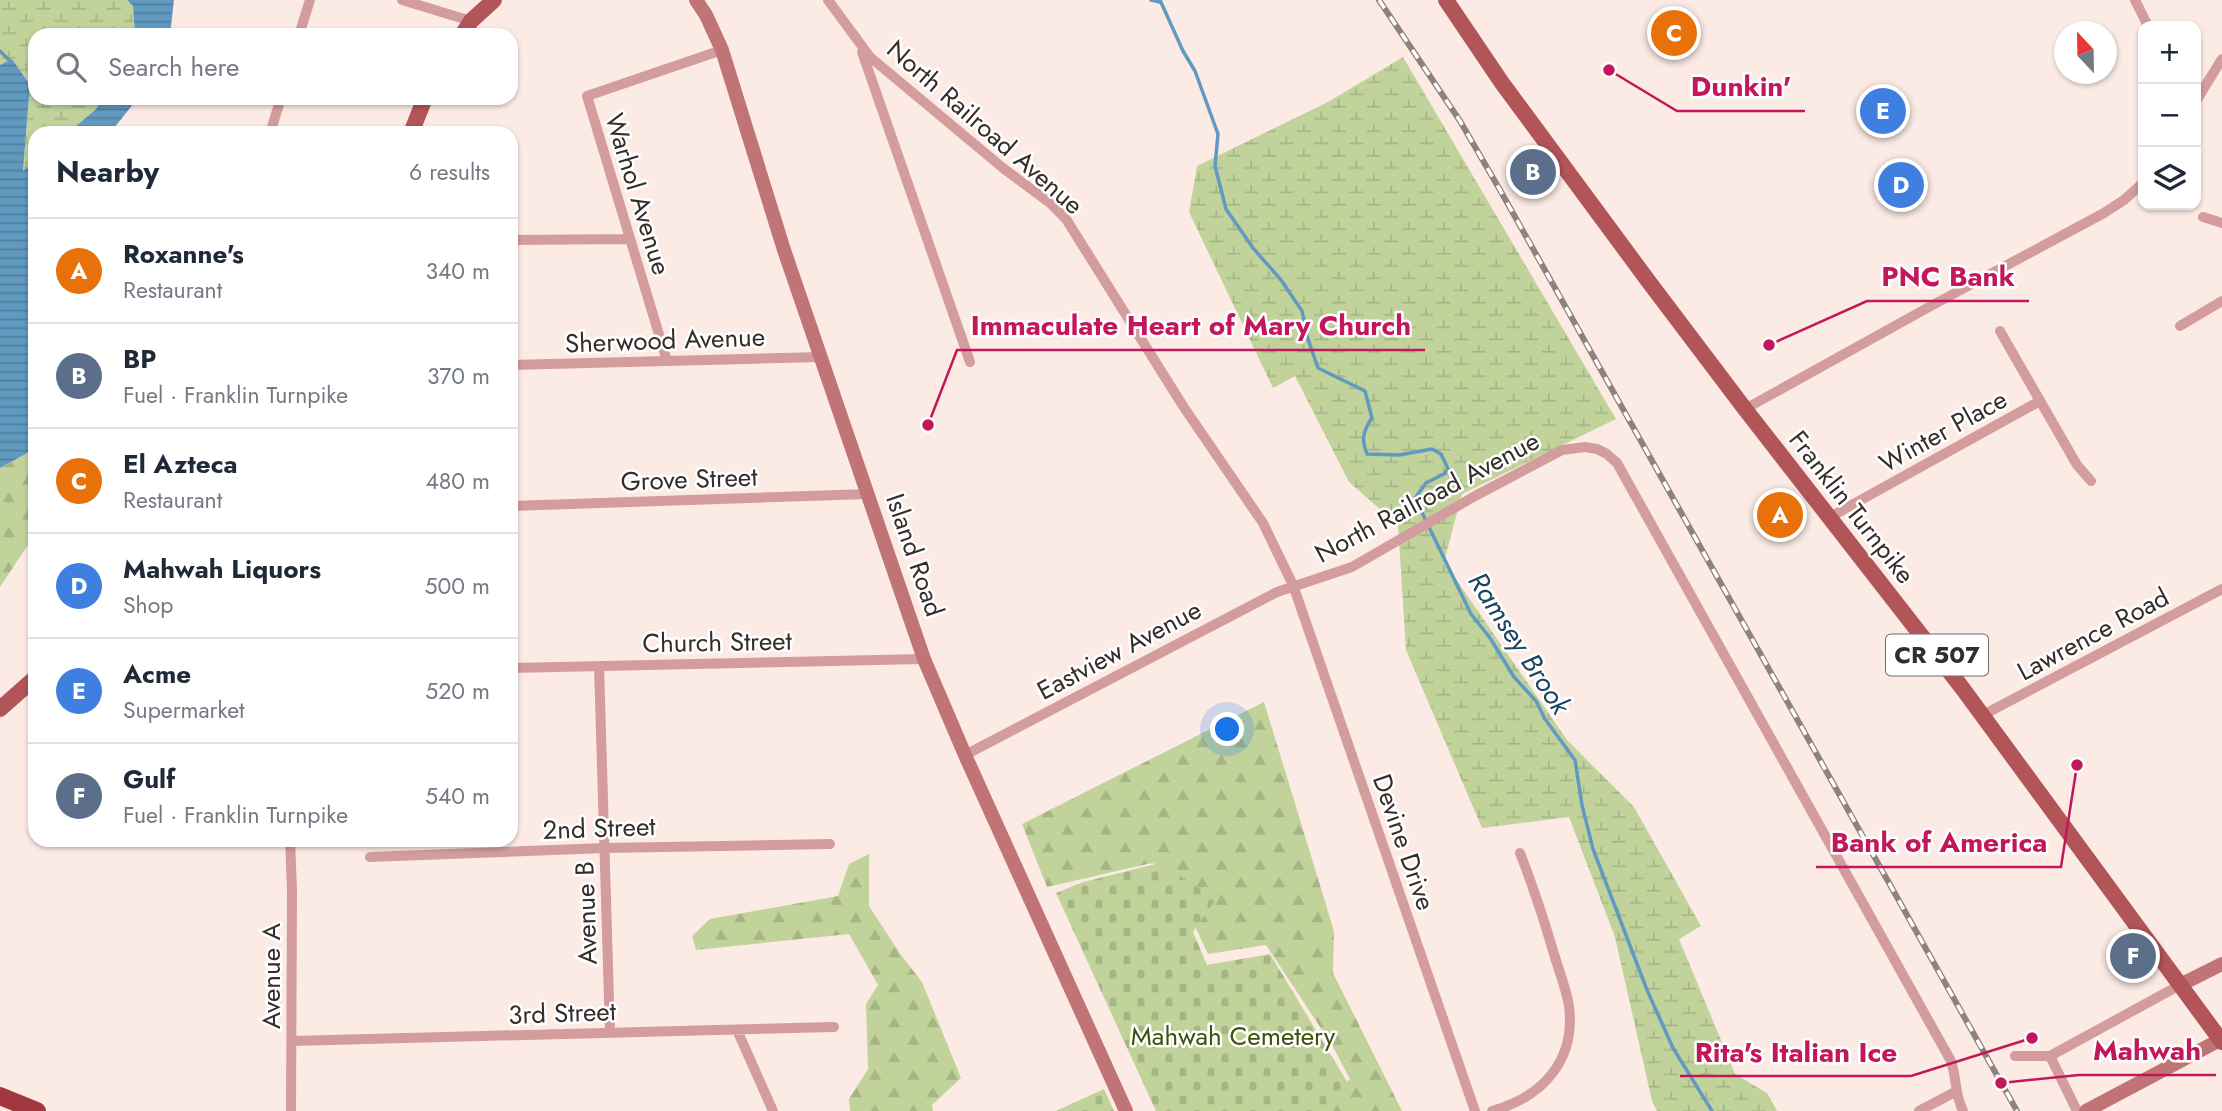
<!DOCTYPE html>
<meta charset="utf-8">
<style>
:root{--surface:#fff;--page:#f6f6f7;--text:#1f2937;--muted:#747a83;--line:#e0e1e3;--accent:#0f766e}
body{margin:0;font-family:Jost,sans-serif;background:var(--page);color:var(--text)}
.controls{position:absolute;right:21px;top:21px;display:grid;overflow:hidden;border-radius:14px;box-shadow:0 2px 5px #0004}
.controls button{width:63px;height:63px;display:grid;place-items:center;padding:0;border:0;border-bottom:2px solid var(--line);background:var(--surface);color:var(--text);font:35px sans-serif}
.compass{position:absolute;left:2054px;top:21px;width:63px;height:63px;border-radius:50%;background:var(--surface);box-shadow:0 2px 5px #0004;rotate:338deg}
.you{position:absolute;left:1228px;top:730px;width:24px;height:24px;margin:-18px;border:5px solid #fff;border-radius:50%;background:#1a73e8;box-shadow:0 0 0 10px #1a73e833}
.badge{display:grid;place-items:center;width:46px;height:46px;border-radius:50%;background:var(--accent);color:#fff;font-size:23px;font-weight:700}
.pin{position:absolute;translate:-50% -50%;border:4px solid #fff;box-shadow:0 2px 7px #0006}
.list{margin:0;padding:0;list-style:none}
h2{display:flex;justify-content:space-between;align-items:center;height:91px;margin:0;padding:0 28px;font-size:30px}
h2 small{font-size:23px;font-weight:400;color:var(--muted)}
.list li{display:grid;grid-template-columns:46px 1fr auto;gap:21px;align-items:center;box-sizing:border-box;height:105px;padding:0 28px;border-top:2px solid var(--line)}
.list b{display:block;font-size:26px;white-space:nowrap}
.list p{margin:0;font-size:23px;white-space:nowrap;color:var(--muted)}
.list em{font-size:23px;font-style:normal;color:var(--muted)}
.icon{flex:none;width:38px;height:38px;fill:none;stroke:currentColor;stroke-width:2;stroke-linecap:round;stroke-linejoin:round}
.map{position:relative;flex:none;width:2222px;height:1111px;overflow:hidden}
.search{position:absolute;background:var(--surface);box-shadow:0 2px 5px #0004;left:28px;top:28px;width:490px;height:77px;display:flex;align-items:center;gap:18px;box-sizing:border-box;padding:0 24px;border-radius:21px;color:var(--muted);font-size:26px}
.panel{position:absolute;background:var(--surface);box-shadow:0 2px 5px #0004;left:28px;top:126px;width:490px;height:721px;border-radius:21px}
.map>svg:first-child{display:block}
</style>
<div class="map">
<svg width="2222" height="1111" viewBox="0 0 2222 1111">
<defs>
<pattern id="forest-firs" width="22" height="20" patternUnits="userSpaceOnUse" patternTransform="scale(1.75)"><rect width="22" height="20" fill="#c1d39b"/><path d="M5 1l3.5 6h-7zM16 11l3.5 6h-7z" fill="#a6b586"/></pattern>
<pattern id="wetland-marsh" width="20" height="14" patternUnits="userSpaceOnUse" patternTransform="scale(1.75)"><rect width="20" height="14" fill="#c1d39b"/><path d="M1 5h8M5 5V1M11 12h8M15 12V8" fill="none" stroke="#a6b586"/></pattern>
<pattern id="cemetery-stones" width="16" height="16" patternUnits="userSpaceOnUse" patternTransform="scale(1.75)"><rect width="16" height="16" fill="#c1d39b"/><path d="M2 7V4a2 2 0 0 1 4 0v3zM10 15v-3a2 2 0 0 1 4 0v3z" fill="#a6b586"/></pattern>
<pattern id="water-rules" width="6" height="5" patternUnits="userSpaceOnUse" patternTransform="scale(1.75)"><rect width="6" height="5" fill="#619ac0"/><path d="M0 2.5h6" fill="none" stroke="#517e9c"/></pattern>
</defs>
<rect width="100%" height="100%" fill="#fcebe5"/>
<!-- forest -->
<path fill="url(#forest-firs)" d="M35 266V534L0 587V468L29 452 31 279Z
M1264 702 1334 931 1333 973 1402 1111H1318L1350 1079 1332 1045 1266 945 1208 954 1168 869 1152 863 1047 887 1022 824Z
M869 854V906L901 955 922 982 961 1078 932 1105 933 1111H850L849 1099 868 1069 866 1004 878 985 849 934 696 950 692 936 710 919 838 896 849 864Z"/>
<!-- wetland -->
<path fill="url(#wetland-marsh)" d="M0 0H127L133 6 135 35H35V98H103L96 109 68 133H35V161L23 172 30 85 12 60 0 65Z
M1403 57 1616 419 1462 494 1444 562 1567 740 1634 807 1701 926 1679 939 1735 1074 1767 1093 1777 1111H1657L1652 1101 1615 937 1569 817 1482 828 1406 650 1398 525 1349 482 1295 376 1273 388 1189 212 1197 166 1328 102Z"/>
<!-- cemetery -->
<path fill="url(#cemetery-stones)" d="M1160 863 1216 899 1193 932 1207 965 1270 954 1349 1085 1333 1111H1156L1056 893 1083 882Z
M1104 1089 1114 1111H1056Z"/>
<!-- water -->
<path fill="url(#water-rules)" d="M127 0H174L170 35H135L133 6Z
M12 59 30 85 23 171 35 161V266L31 279 29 452 0 468V65Z
M103 98H138L110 133H68L96 109Z"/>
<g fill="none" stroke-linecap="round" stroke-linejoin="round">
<!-- stream -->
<path stroke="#619ac0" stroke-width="3.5" d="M1151 0 1160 2
M1160 0 1183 51 1195 71 1218 134 1215 166 1226 209 1253 248 1281 280 1302 311 1308 339 1318 368 1365 391 1372 418C1363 431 1361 439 1367 454L1399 455 1432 449 1441 454 1448 469 1444 474 1426 483 1415 498 1471 614 1490 638 1514 677 1536 701 1545 719 1575 760 1582 805 1593 849 1616 909 1647 990 1673 1048 1712 1111
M0 51 11 62"/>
<!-- street -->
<path stroke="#d39d9d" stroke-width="10" d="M402 0 471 21
M828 0 870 57 1003 168 1050 203 1066 219 1183 406 1263 523 1293 585 1475 1111
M2135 0 2148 26
M299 35 310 0
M862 52 970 362
M2196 101 2222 59
M270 133 281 98
M2203 217 2222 223
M511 240 630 239
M2180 326 2222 301
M2000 331 2077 465 2091 481
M667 361 587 96 722 50
M511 365 820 357
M1745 409 1929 307 2104 213 2124 200 2143 183
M511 506 868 494
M1830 517 2040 401
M599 666 610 1033
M511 668 924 659
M1983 715 2222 589
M965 755 1277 592 1352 567 1475 496 1562 450 1585 447 1597 449 1607 454 1617 463 1951 1061C1957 1079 1954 1092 1963 1111
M290 840 292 890 291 1111
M370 857 605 848 830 844
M737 1030 773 1111
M292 1041 834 1027
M2015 1056H2050L2180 985
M2050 1056 2077 1111
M1492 1111C1543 1097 1576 1060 1569 1006 1566 988 1559 971 1554 954 1544 920 1533 886 1520 853
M1919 1111 1955 1092"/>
<!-- secondary -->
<path stroke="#c07475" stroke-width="14" d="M696 0 706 15 722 50 784 250 924 659 965 755 1126 1111
M2180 985 2222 964
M2086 1111 2220 1040"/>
<!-- primary -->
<path stroke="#b25559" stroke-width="16" d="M1446 0 1502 83 1649 282 1745 409 1963 689 2222 1042
M462 35 471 21 494 0
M411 133 425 98
M0 709 35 678"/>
<!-- highway -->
<path stroke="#a33740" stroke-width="18" d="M0 1096 37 1111"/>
<!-- rail casing -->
<g stroke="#8d827e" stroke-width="6">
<path id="rail" d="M1379 0 1460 121 1500 190 2017 1111"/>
</g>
<!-- rail -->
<use href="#rail" stroke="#fff" stroke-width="3.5" stroke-dasharray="10" stroke-linecap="butt"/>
</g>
<g text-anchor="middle" stroke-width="5" stroke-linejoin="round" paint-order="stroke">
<!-- shield labels -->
<rect fill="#fff" stroke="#716d6b" stroke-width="2" x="1886" y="634.5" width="102" height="41" rx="5"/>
<g font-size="24" font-weight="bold" fill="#342e2b">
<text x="1937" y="663">CR 507</text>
</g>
<!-- street labels -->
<g font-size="26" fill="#342e2b" stroke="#fff">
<text transform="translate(985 127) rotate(41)" y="9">North Railroad Avenue</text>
<text transform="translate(638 194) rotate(73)" y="9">Warhol Avenue</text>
<text transform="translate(665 340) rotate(-2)" y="9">Sherwood Avenue</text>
<text transform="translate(1943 431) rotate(-29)" y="9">Winter Place</text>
<text transform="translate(689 479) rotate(-2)" y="9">Grove Street</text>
<text transform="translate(1427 497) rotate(-28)" y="9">North Railroad Avenue</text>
<text transform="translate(1852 507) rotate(52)" y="9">Franklin Turnpike</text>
<text transform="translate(915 555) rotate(71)" y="9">Island Road</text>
<text transform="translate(2093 634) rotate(-28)" y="9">Lawrence Road</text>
<text transform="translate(717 642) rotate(-1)" y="9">Church Street</text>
<text transform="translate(1119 650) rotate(-28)" y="9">Eastview Avenue</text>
<text transform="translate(599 828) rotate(-2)" y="9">2nd Street</text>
<text transform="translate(1404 842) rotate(71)" y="9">Devine Drive</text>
<text transform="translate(586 913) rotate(-92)" y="9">Avenue B</text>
<text transform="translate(271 976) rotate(-90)" y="9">Avenue A</text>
<text transform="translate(562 1013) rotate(-2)" y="9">3rd Street</text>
</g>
<!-- park labels -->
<g font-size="26" fill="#41500e" stroke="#fff">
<text x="1233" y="1045">Mahwah Cemetery</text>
</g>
<!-- water labels -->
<g font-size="28" font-style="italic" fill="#184560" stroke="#fff">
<text transform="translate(1520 643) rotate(57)" y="10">Ramsey Brook</text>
</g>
</g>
<!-- callouts -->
<path fill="none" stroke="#c2185b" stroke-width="2.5" d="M1609 70L1677 111H1805M1769 345L1867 301H2029M928 425L957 350H1425M2077 765L2061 867H1816M2001 1083L2079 1075H2216M2032 1038L1911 1076H1680"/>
<g fill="#c2185b" stroke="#fff" stroke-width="2.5">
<circle cx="1609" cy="70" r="7"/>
<circle cx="1769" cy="345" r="7"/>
<circle cx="928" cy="425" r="7"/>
<circle cx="2077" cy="765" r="7"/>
<circle cx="2001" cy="1083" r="7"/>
<circle cx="2032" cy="1038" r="7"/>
</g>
<g font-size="28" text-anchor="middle" font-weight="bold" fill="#c2185b" stroke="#fff" stroke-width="5" stroke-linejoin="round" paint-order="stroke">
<text x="1741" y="96">Dunkin'</text>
<text x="1948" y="286">PNC Bank</text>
<text x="1191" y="335">Immaculate Heart of Mary Church</text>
<text x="1939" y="852">Bank of America</text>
<text x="2147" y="1060">Mahwah</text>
<text x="1796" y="1062">Rita's Italian Ice</text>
</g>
</svg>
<div class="controls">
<button>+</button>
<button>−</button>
<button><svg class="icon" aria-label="layers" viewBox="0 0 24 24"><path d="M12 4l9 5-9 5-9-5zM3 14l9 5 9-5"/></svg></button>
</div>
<svg class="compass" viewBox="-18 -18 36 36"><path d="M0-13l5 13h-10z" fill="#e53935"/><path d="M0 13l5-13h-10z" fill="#747a83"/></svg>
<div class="you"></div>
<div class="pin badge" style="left:1780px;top:515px;background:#e8710a">A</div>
<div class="pin badge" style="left:1533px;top:172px;background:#5c6f8a">B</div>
<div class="pin badge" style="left:1674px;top:33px;background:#e8710a">C</div>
<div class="pin badge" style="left:1901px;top:185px;background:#3f7fe0">D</div>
<div class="pin badge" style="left:1883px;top:111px;background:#3f7fe0">E</div>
<div class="pin badge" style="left:2133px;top:956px;background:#5c6f8a">F</div>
<div class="search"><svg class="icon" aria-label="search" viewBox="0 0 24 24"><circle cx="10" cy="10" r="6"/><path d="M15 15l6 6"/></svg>Search here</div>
<section class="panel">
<h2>Nearby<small>6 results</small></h2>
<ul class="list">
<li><span class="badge" style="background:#e8710a">A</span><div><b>Roxanne's</b><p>Restaurant</p></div><em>340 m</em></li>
<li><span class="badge" style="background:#5c6f8a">B</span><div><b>BP</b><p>Fuel · Franklin Turnpike</p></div><em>370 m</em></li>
<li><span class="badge" style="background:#e8710a">C</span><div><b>El Azteca</b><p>Restaurant</p></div><em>480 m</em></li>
<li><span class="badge" style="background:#3f7fe0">D</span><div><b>Mahwah Liquors</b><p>Shop</p></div><em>500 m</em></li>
<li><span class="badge" style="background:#3f7fe0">E</span><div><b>Acme</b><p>Supermarket</p></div><em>520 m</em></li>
<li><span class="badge" style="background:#5c6f8a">F</span><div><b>Gulf</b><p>Fuel · Franklin Turnpike</p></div><em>540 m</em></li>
</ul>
</section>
</div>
